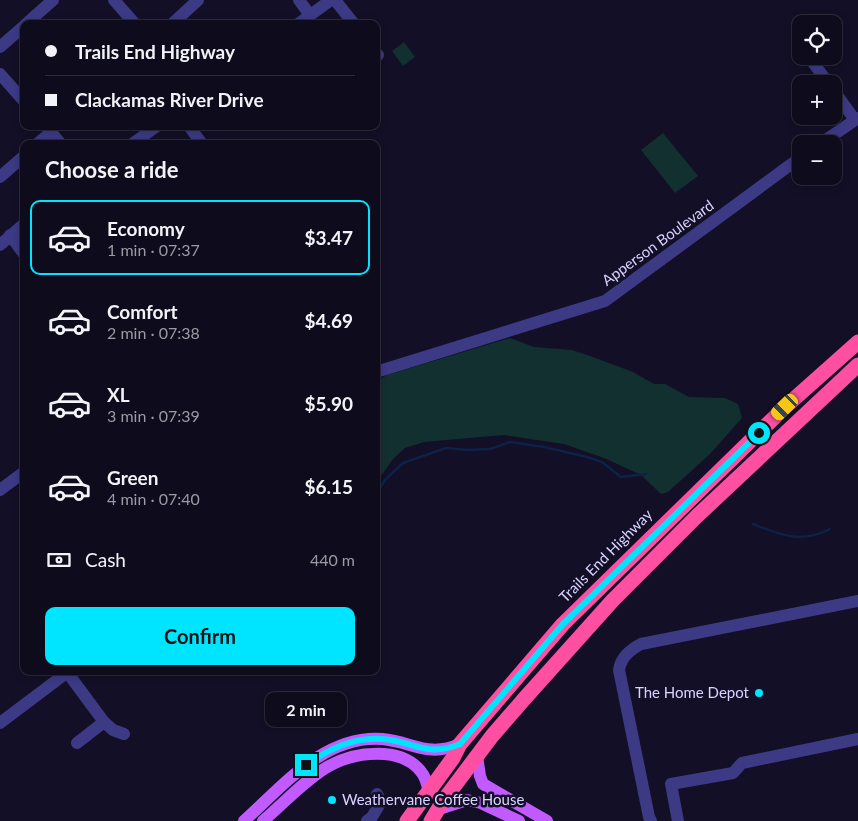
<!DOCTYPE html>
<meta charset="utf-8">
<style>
:root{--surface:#0e0b1c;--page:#1c1929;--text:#f1f3f6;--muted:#9b9ba3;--line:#2e2b3b;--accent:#00e5ff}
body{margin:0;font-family:Lato,sans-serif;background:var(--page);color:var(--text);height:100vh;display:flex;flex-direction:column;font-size:19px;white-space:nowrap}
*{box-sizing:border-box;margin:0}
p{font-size:16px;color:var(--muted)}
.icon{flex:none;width:28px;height:28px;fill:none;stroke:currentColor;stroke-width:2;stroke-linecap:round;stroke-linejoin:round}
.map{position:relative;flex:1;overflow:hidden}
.details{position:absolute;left:20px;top:140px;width:360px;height:535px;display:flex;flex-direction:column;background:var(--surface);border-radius:10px;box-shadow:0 2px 8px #0003,0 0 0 1px var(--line)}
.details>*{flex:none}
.hud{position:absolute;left:20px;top:20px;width:360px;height:110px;border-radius:10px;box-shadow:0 2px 8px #0003,0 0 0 1px var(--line);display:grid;align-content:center;height:110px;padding:0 25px;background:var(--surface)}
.buttons{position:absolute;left:792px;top:15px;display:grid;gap:10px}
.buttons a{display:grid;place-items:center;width:50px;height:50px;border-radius:10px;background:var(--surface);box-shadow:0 2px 8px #0003,0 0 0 1px var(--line);font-size:25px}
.end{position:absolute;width:22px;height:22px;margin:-11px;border:6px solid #00e5ff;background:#111;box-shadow:0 0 0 2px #111}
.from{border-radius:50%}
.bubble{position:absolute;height:35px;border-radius:10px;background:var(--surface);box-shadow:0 2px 8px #0003,0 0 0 1px var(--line);font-size:16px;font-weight:700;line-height:35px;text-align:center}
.car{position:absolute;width:15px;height:30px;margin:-15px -8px;border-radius:6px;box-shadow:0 0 4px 1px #0007;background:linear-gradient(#f5c518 24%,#345 0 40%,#f5c518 0 76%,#345 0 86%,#f5c518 0)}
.hud b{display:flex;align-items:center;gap:18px;height:48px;font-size:19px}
.hud b+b{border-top:1px solid var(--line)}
.hud i{width:12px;height:12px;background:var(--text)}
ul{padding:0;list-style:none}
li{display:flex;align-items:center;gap:15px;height:75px;margin:0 10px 8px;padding:0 15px;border:2px solid transparent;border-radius:10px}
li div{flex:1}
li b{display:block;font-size:19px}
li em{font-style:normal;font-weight:700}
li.active{border-color:var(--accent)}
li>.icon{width:45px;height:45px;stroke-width:1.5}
h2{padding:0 25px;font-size:22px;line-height:60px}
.pay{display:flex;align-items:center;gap:12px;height:55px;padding:0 25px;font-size:19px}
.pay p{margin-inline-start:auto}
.button{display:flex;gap:10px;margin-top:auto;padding:10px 25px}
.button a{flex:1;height:58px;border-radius:10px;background:var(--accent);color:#111;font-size:20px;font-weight:700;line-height:58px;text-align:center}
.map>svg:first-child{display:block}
.green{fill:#12302f}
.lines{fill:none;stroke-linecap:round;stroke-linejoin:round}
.stream{stroke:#0c2248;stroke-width:2.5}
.minor{stroke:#3d3a85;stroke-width:12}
.major{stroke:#c25bff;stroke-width:12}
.highway{stroke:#ff4fa3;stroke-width:15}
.route{stroke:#00e5ff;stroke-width:6}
.poi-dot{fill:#00e5ff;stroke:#130f26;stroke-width:2}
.labels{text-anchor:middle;stroke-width:5;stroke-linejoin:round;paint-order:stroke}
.street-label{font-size:15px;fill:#d9d4ff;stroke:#130f26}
.poi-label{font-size:15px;fill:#d9d4ff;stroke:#130f26;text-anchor:end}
</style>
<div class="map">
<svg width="858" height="821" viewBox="0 0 858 821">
<rect width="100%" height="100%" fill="#130f26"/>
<path class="green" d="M404 42 415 57 403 66 392 51Z
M663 133 698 176 675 193 641 150Z
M510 338 534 347 572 350 590 356 633 372 654 384H665L689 397 725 398 738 404 742 418 710 454 668 492 661 494 641 475 604 458 564 444 503 435 424 442 405 448 393 459 376 483V381L387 375Z"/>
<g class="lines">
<path class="stream" d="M376 494 385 480 403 463 446 448 467 450 490 449 510 442 544 447 587 457 602 462 621 477 646 474
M753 524C781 535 801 544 830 529"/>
<path class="minor" d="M114 0 135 24
M299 0 310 15
M335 0 354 24
M26 24 53 0
M172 24 198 0
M298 24 331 0
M0 47 24 26
M376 53 378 55
M814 64 829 84
M0 74 24 101
M834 91 855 120
M46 126 61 144
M189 126 202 144
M37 144 51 132
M132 144 157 126
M820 144 858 118
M0 177 24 156
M10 235 24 254
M0 245 24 224
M376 372 605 301 801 157
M0 490 24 472
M67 672 104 722 113 730 124 734
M0 723 69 671
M77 743 104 722
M367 821 372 817 381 802 377 794
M651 821 649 817 619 670C621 657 630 650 641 644L858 601
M678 821 671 784 733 773 742 763 858 739"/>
<path class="major" d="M477 756 480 776 483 784 547 821
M439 809 467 800 481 803 519 821
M244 821C283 786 324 735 382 739 414 742 427 758 460 744
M263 821C283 804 307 778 329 766 354 752 402 745 422 773 426 778 427 785 429 791"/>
<path class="highway" d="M407 821 453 758 460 744 563 624 785 407 858 342
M431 821 443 801 492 736 525 698 613 600 697 516 858 365"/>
</g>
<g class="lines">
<path class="route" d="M306 765C329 749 353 737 382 739 414 741 426 758 460 744L563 624 759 433"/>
</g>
<g class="poi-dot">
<circle cx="759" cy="693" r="5"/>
<circle cx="332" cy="800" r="5"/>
</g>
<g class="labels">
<g class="street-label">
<text transform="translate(658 243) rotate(-36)" y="5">Apperson Boulevard</text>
<text transform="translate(606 556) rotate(-45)" y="5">Trails End Highway</text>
</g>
<g class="poi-label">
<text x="749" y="698">The Home Depot</text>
<text x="342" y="805" text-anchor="start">Weathervane Coffee House</text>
</g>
</g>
</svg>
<div class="buttons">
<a><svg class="icon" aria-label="locate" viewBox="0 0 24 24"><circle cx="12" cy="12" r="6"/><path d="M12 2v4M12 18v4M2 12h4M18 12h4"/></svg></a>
<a>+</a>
<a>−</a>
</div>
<i class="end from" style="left:759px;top:433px"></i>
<i class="end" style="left:306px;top:765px"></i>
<div class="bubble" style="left:265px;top:692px;width:82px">2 min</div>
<i class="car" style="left:785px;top:407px;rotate:226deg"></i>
<div class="hud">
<b><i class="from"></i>Trails End Highway</b>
<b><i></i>Clackamas River Drive</b>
</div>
<section class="details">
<h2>Choose a ride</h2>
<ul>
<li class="active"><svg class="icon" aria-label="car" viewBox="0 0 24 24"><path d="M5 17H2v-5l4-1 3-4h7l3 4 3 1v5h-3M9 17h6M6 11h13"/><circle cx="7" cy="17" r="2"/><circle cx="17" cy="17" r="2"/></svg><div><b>Economy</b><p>1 min · 07:37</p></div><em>$3.47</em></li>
<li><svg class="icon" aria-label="car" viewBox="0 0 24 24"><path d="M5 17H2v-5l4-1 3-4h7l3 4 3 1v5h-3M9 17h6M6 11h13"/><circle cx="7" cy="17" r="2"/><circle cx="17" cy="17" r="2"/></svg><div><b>Comfort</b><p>2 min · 07:38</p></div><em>$4.69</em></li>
<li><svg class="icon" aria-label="car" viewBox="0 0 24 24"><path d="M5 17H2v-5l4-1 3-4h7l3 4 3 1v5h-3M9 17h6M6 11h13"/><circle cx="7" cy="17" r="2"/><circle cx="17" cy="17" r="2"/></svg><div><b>XL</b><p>3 min · 07:39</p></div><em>$5.90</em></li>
<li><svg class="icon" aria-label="car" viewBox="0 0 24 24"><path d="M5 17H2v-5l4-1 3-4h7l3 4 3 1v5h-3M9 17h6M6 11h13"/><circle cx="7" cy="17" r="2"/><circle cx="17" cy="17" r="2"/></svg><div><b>Green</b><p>4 min · 07:40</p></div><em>$6.15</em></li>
</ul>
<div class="pay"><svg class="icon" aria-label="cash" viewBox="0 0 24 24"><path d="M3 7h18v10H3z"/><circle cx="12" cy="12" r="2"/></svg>Cash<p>440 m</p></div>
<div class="button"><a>Confirm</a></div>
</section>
</div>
